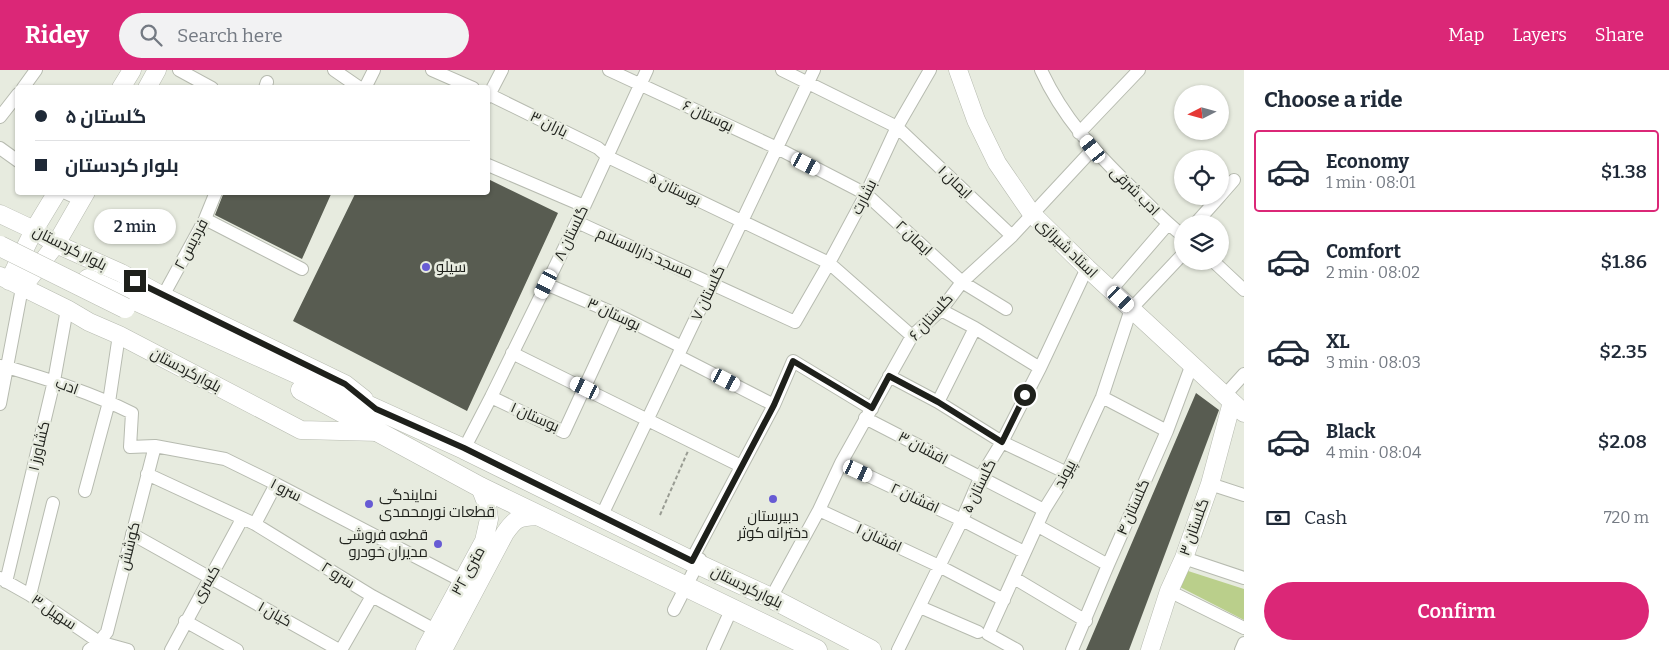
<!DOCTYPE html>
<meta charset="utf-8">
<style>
:root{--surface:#fff;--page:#f2f2f3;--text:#1f2937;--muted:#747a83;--line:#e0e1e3;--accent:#db2777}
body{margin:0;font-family:Bitter,Cairo,serif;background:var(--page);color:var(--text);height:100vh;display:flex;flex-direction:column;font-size:19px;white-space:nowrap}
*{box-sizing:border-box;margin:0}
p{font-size:16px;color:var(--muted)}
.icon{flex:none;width:28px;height:28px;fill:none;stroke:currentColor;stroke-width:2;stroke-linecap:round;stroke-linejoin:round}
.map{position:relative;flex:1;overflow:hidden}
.sheet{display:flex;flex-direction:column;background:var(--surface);width:425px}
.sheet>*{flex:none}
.hud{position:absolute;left:15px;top:15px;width:475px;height:110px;border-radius:5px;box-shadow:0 1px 4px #0004;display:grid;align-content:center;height:110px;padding:0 20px;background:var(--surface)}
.needle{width:32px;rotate:264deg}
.tools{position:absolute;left:1174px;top:15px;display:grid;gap:10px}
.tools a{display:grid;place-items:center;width:55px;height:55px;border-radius:50%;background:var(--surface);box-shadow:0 1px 4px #0004;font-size:25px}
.end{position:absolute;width:22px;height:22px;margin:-11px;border:6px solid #1e201b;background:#fff;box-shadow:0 0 0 2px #fff}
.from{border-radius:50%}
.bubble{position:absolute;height:35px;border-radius:18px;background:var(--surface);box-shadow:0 1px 4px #0004;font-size:16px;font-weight:600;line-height:35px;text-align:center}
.car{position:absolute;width:15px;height:30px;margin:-15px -8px;border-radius:6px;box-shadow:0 0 4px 1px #0007;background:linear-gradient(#fff 24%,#345 0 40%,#fff 0 76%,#345 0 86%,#fff 0)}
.hud b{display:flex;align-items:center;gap:18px;height:48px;font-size:19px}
.hud b+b{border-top:1px solid var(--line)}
.hud i{width:12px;height:12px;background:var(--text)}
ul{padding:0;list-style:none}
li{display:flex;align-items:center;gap:15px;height:82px;margin:0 10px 8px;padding:0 10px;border:2px solid transparent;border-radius:5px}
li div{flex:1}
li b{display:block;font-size:19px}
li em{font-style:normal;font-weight:600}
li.on{border-color:var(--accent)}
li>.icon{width:45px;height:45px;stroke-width:1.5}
h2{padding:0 20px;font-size:22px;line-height:60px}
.pay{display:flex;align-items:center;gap:12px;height:55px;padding:0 20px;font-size:19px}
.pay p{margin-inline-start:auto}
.primary-button{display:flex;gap:10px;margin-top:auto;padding:10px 20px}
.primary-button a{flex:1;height:58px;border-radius:30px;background:var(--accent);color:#fff;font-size:20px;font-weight:600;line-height:58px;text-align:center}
header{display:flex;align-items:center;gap:30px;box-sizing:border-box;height:70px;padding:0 25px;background:var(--accent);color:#fff}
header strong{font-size:24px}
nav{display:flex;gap:28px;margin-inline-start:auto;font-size:18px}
.search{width:350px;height:45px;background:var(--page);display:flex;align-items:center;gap:12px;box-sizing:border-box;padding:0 18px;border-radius:28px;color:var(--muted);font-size:19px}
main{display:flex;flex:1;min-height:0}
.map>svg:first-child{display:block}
.green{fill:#bacf8b}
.building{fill:#585c51}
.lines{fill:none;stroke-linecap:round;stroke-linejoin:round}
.street-casing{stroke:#b7bbb0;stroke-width:14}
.secondary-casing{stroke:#b7bbb0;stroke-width:19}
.primary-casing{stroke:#b7bbb0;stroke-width:21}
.path{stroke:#999c93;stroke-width:2;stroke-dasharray:4 2.5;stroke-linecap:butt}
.street{stroke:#fff;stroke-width:12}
.secondary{stroke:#fff;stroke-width:18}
.primary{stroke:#fff;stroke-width:20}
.primary-bridge-casing{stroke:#b7bbb0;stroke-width:21;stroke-linecap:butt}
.primary-bridge{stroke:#fff;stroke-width:20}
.route{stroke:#1e201b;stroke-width:6}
.poi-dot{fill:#675bd4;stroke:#e7ebdf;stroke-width:2}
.labels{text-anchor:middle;stroke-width:5;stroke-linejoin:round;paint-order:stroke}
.street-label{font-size:15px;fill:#1e201b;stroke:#e7ebdf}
.poi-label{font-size:15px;fill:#1e201b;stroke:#e7ebdf;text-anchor:start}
</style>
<header>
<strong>Ridey</strong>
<div class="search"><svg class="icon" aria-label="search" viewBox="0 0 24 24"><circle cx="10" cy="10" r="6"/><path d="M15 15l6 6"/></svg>Search here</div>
<nav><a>Map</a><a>Layers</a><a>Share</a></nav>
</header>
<main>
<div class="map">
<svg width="1244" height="580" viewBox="0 0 1244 580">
<rect width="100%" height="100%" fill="#e7ebdf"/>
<path class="green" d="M1185 500 1244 519V550L1180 517Z"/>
<path class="building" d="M488 109 558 143 467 341 293 251 356 122H488Z
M224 122H332L302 189 215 145Z
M1196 323 1219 340 1129 580H1086Z"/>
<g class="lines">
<defs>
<path id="street" d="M179 0 212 18
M334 0 360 18
M432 0 473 18
M609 0 777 78 866 124 962 212 1006 239
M782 0 897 57 1012 166
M1041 0C1063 48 1095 82 1132 118 1148 134 1164 151 1182 165
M23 18 36 0
M265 18 267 12
M365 18 374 0
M488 24 598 78 608 87 829 193 912 266
M488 27 502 0
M0 47 18 24
M1079 63 1139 0
M0 78 18 91
M488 95 584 136
M64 122 81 130
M1220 126 1234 110
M205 149 302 199
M577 152 795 252 829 193 866 124 897 57 930 0
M1195 154 1220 126
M1213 191 1244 220
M546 214 618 245 682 277
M1111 220 1168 154
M163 226 205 149 216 122
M941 240 975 258 1040 298
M512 283 741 396
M678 286 774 335
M0 296 7 297C50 310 92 323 132 343L130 377 155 376 225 389 276 414 462 511
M889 306 938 332 1002 372 1067 403
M1225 325 1244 304
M491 327 564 362 618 245
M1102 327 1167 361
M938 332 975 258
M0 334 22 218
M865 348 1044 440
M464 379 491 327 577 152 647 0
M841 393 962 450 1024 482
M147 404 255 454 372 526 435 560
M1210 414 1244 425
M85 421 109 332 119 265
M819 440 939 496 1004 530
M601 447 814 0
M255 454 276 414
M1038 456 1108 495
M132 464 339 580
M1184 488 1244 508
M691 491 774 335 793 291 872 339
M0 508 30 525 99 572 104 580
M1014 508 1086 551
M6 512 54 311 67 239
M1169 521 1244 558
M30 525 53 433
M771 528 819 440 841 393 912 266 941 240 962 212 1012 166 1093 79
M920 537 978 562
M674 540 700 489
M185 551 237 580
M99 572 128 580
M89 580 99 572 107 562 155 376
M171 580 242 449
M341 580 372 526
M713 580 732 538
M898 580 962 450 980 408 1002 372 1040 298 1087 198
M1017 580 988 564 1044 440 1067 403 1102 327 1131 239 1182 185
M1072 580 1108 495 1167 361 1192 294
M1241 580 1244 573"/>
<path id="secondary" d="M958 0 976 50 997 93 1032 144 1087 198 1244 343
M121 18 132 0
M147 18 157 0
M0 144 34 160 56 174 121 203 163 226 345 314 364 329
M0 206 67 239 89 252 119 265 301 360 379 362
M9 211 34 160 57 122
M22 218 56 174 86 122
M425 580 484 471 489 449 487 435 480 417
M443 580 505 463C517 446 520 447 539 446
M1150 580 1169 521 1184 488 1210 414 1232 332"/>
<path id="primary" d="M88 209 464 379 691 491 771 528 871 580
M301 320 480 417 817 580"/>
</defs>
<use href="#street" class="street-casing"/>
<use href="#secondary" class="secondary-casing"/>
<use href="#primary" class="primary-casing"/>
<path class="path" d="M660 445 688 381"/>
<use href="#street" class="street"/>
<use href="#secondary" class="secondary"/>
<use href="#primary" class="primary"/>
<defs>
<path id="primary-bridge" d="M0 176 125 238"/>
</defs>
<use href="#primary-bridge" class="primary-bridge-casing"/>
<use href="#primary-bridge" class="primary-bridge"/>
</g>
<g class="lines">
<path class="route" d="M135 211 345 314 376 339 464 378 692 491 774 335 793 291 872 338 889 306 938 332 1002 372 1025 325"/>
</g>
<g class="poi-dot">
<circle cx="426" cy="197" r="5"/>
<circle cx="773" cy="429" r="5"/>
<circle cx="369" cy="434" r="5"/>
<circle cx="438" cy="474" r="5"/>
</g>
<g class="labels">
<g class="street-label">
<text transform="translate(708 46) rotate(25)" y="5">بوستان ۶</text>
<text transform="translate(549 54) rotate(26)" y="5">باران ۳</text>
<text transform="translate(955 112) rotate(44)" y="5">ایمان ۱</text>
<text transform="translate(675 119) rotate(26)" y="5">بوستان ۵</text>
<text transform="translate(1135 121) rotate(45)" y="5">ادب شرقی</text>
<text transform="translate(864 127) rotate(-63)" y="5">بشارت</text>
<text transform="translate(571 163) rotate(-64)" y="5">گلستان ۸</text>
<text transform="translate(914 168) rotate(43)" y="5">ایمان ۲</text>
<text transform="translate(191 174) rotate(-62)" y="5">فردیس ۲</text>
<text transform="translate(70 178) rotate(27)" y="5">بلوار کردستان</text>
<text transform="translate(1067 178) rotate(44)" y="5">استاد شیرازی</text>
<text transform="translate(645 183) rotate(24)" y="5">مسجد دارالاسلام</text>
<text transform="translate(708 223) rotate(-65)" y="5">گلستان ۷</text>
<text transform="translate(614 244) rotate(25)" y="5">بوستان ۳</text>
<text transform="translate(931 247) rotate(-48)" y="5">گلستان ۶</text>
<text transform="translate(186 300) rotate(28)" y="5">بلوارکردستان</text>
<text transform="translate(67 316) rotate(20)" y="5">ادب</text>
<text transform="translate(535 347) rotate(24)" y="5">بوستان ۱</text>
<text transform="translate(39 376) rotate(-77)" y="5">کشاورز ۱</text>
<text transform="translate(923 378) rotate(28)" y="5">افشان ۳</text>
<text transform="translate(1065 404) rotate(-62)" y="5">پیوند</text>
<text transform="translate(979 416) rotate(-64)" y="5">گلستان ۵</text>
<text transform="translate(286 420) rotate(27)" y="5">سرو ۱</text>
<text transform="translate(915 428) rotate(25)" y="5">افشان ۲</text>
<text transform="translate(1133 437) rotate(-66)" y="5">گلستان ۴</text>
<text transform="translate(1194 457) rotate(-70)" y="5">گلستان ۳</text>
<text transform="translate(879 468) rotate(25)" y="5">افشان ۱</text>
<text transform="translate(129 476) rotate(-76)" y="5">کوشش</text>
<text transform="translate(468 501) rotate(-61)" y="5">۳۲ متری</text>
<text transform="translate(338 505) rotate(32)" y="5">سرو ۲</text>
<text transform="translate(206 514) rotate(-60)" y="5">کسری</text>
<text transform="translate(747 517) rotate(26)" y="5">بلوارکردستان</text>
<text transform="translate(54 542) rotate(34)" y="5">سهیل ۳</text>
<text transform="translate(275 544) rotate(29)" y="5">کیان ۱</text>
</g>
<g class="poi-label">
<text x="436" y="202">سیلو</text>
<text x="379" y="430">نمایندگی<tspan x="379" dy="17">قطعات نورمحمدی</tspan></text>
<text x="773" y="451" text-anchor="middle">دبیرستان<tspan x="773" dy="17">دخترانه کوثر</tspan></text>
<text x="428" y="470" text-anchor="end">قطعه فروشی<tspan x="428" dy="17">مدیران خودرو</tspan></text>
</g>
</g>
</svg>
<div class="tools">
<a><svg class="needle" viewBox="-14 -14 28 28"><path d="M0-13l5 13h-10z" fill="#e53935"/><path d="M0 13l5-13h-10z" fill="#747a83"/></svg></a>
<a><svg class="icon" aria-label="locate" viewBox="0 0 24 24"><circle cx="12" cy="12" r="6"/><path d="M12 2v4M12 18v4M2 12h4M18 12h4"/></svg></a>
<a><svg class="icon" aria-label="layers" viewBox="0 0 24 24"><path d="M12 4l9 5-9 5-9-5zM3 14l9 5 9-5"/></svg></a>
</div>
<i class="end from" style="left:1025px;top:325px"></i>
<i class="end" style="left:135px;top:211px"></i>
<div class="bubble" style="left:94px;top:139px;width:82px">2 min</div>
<i class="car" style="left:1093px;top:79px;rotate:321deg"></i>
<i class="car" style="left:806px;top:94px;rotate:117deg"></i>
<i class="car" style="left:546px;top:214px;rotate:206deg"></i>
<i class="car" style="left:1121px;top:229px;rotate:133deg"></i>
<i class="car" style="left:726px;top:310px;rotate:117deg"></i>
<i class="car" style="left:585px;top:318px;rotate:296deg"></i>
<i class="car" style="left:858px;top:401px;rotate:115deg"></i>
<div class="hud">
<b><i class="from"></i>گلستان ۵</b>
<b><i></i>بلوار کردستان</b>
</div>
</div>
<section class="sheet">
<h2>Choose a ride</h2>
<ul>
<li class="on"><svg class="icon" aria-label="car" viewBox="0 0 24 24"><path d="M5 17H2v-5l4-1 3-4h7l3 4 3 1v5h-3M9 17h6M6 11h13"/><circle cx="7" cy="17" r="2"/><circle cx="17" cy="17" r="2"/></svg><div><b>Economy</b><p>1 min · 08:01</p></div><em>$1.38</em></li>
<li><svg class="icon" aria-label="car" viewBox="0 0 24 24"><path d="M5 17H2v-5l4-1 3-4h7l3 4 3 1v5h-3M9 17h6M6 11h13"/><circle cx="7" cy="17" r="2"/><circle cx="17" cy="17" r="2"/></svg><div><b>Comfort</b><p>2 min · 08:02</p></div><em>$1.86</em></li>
<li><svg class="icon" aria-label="car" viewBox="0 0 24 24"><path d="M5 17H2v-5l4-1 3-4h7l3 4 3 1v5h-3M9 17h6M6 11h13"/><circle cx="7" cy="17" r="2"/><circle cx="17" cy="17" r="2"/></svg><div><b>XL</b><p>3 min · 08:03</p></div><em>$2.35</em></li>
<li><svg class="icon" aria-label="car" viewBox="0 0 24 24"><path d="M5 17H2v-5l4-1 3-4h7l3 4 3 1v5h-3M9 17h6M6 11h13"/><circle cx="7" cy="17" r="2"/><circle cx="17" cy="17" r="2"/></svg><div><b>Black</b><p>4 min · 08:04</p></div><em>$2.08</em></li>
</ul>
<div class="pay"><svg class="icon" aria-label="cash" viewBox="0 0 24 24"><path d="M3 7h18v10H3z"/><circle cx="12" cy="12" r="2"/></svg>Cash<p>720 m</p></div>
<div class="primary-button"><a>Confirm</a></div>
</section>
</main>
